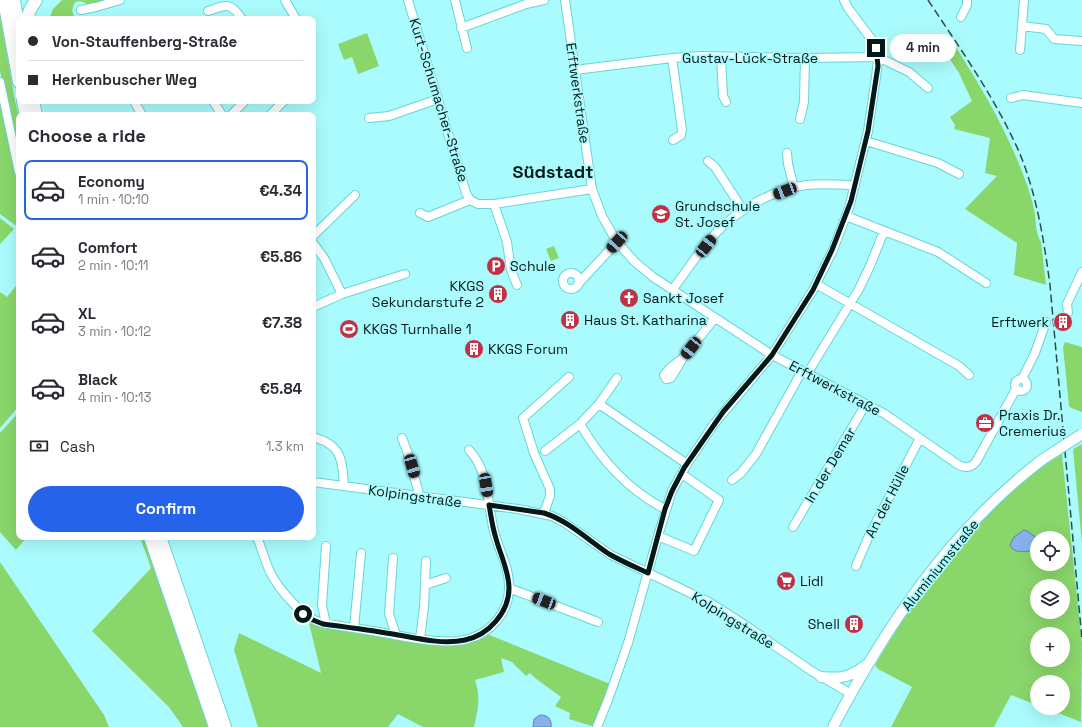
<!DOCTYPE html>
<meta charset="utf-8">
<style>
:root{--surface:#fff;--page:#f7f7f7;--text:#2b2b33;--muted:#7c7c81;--line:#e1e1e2;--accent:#2563eb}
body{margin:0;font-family:"Space Grotesk",sans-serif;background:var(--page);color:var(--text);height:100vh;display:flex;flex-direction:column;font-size:15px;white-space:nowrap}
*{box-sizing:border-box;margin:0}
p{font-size:13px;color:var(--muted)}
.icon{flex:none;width:22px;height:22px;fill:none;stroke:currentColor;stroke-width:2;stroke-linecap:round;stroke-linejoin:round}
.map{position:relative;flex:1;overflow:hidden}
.details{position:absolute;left:16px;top:112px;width:300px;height:428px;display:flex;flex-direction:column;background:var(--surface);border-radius:8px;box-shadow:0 4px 16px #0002}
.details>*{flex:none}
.guide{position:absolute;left:16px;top:16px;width:300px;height:88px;border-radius:8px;box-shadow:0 4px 16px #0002;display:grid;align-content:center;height:88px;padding:0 12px;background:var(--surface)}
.buttons{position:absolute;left:1030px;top:531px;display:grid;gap:8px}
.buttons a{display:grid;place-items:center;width:40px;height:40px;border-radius:50%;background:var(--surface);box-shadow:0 4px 16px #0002;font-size:20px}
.end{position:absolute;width:18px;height:18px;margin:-9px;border:5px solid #03191a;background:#fff;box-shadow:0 0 0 2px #fff}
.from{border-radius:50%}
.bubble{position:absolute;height:28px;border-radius:14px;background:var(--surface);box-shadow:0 4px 16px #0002;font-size:13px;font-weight:600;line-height:28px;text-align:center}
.car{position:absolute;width:12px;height:24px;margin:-12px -6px;border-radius:5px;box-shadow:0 0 3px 1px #0007;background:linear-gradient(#222 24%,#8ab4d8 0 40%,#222 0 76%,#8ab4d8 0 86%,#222 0)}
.guide b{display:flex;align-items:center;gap:14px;height:38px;font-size:15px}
.guide b+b{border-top:1px solid var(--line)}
.guide i{width:10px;height:10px;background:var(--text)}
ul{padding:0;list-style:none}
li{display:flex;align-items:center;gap:12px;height:60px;margin:0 8px 6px;padding:0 4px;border:2px solid transparent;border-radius:8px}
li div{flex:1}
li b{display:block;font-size:15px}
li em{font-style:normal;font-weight:600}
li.selected{border-color:var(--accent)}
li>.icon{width:36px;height:36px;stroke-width:1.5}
h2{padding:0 12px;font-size:18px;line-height:48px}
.pay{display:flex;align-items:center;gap:10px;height:44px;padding:0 12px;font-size:15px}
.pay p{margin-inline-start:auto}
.cta{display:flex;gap:8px;margin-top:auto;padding:8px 12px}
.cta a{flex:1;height:46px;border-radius:24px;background:var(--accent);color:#fff;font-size:16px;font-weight:600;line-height:46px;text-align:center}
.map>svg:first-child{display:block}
.green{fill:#89d66b;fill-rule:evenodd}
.water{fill:#88b1ed;stroke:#6083ae}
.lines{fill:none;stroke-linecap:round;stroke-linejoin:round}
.minor-casing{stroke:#69d4d7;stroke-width:10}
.major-casing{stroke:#69d4d7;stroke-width:12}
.highway-casing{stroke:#69d4d7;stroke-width:14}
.minor{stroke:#fff;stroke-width:8}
.major{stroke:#fff;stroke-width:10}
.highway{stroke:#fff;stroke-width:12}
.rail{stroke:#2a4e4f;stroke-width:1.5;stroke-dasharray:8 4;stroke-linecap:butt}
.major-bridge-casing{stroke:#69d4d7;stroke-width:12;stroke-linecap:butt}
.major-bridge{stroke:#fff;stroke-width:10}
.route{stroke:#03191a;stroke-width:5}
.labels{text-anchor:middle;stroke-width:3.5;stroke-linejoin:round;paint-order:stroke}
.street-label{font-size:14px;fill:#03191a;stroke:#aafbfd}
.poi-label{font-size:14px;fill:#03191a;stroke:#aafbfd;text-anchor:start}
.district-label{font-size:18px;font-weight:bold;fill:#03191a;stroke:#aafbfd}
</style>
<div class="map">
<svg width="1082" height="727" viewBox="0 0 1082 727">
<rect width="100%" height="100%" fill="#aafbfd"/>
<path class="green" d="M62 0H109L89 5C83 2 81 0 75 2L72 10 75 19H49L53 9Z
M0 13 14 96 19 118V167L0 71Z
M367 33 379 66 358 74 352 57 344 60 338 44Z
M952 41C980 85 1006 128 1024 177 1029 189 1033 202 1035 215 1036 224 1036 234 1041 242L1046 285 1014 275 1017 243 965 209 997 176 985 173 990 138 954 129 955 125 950 117 972 101 959 73 942 47Z
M2 105 19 179V228L0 214V107Z
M0 218 14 229 0 244Z
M554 246 559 258 551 261 546 249Z
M19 282V406L0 428V292L7 297Z
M1065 342 1082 347V412L1071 408 1069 406 1063 347Z
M19 412V537H27L16 550 0 532V433Z
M1082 444V544L1073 449Z
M1062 454 1082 644 1081 722 1045 708H1063V682H1037V705L1011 695 994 727H891L912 687 878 669 875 665 900 624 921 593 938 570 959 551 963 541 989 513 1014 490 1042 467ZM1031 534 1037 538H1063V564H1037V550L1019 552ZM1037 586H1063V612H1037ZM1037 634H1063V660H1037Z
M140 537H145L209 727H183L169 707 92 631 151 568Z
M0 562 104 715 109 727H0Z
M309 623 322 628 451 646C465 644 475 642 487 634L610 684 595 726H592L569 719 570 713 555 706 561 697 535 678 530 673 526 676 512 662 501 658 504 672 475 680C481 699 478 708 474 727H423L398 714 388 727H258L234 650 239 633 321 673Z"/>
<path class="water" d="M1024 530 1027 531 1037 538V550C1028 551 1014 555 1010 545L1014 537Z
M540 715C548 715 552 719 551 727H533L534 719Z"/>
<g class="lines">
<defs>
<path id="minor" d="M285 0 296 19
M408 0 466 193 470 200
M455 0 467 48
M565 0 592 189 602 216 617 242 635 262 653 277 772 355 885 414 957 464C964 468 970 469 976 462L1016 389
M81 10 96 7 120 0
M208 11C226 5 230 1 242 19
M961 17 967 5V0
M1022 26 1046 29 1054 39 1082 41
M461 28 526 4 544 0
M1020 50 1024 0
M721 57 723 96 726 102
M672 58 682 130 681 135 673 140
M575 70 672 58 702 56 805 58 878 57 909 72 928 88
M0 82 19 172
M1011 98 1023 95 1082 103
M134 101 142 115
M213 101 222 115
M231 115 245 101
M270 115 284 101
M369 118 389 116 438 99
M800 119 804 102 805 58
M866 141 938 163 959 174
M787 153 788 164 794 188
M708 161 715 167 743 210
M494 204 507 242 511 270 517 285
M420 213 428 217 470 200 478 204H494L592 189
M846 216 938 252 986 283
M313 236 355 195
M313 243 324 258 342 294
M563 281a8 8 0 1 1 16 0a8 8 0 1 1-16 0Z
M578 284 617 242
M816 284 959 366 969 375
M672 290C687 271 700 249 717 232 740 208 773 190 806 185 822 183 839 185 855 185
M313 307 342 294 405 274
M1068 313 1067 304 1082 272
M683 358 671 378 666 379 664 375 670 368 683 358 715 318
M807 374 859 289 870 266 884 231
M1015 385a6 6 0 1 1 12 0a6 6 0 1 1-12 0Z
M1022 379 1035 353 1046 322
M599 404 687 464
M580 424C601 460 628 490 665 509
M313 437C320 439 328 442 333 447 343 455 343 474 344 486
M402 438 407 451 420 497
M545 451 580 424 599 404 617 378
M732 480 741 473 756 454 802 371
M313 482 518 509 552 516 565 523 611 555 709 602 745 625 810 670 851 694
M544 513 550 496V489L534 453 523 418 569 377
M793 527 866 404
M658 536 694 551 719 500 682 474
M257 537C262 549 265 561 270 572 279 590 304 619 323 623 343 627 364 629 384 633 407 637 445 646 468 639 491 633 509 612 509 588 510 570 500 552 495 535 487 508 490 471 469 450
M326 546 322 605 326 624
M393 558 389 614 396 635
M856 566 868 538 920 438
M425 585 446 578
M509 588 598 622
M354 628 361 553
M420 639 424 607 426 561
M597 727 608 700 628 643 658 536 672 491 687 464 714 424 772 355 813 290 833 250 849 208 868 131 876 77 878 60 876 48 872 40 848 8 844 0"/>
<path id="major" d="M821 677C841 679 851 677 866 665
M833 727C886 626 951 529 1043 459"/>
<path id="highway" d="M4 0 19 82
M14 0 19 30
M27 19 30 10 36 0
M23 101 26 115
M33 101 36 115
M150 537 215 727
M160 537 225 727"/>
</defs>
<use href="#minor" class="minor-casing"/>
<use href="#major" class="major-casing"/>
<use href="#highway" class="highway-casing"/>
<use href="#minor" class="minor"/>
<use href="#major" class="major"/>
<use href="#highway" class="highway"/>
<path class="rail" d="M928 0C961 50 996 99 1020 154 1037 196 1044 241 1050 285L1082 640"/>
<defs>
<path id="major-bridge" d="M1043 459 1082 434"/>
</defs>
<use href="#major-bridge" class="major-bridge-casing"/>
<use href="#major-bridge" class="major-bridge"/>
</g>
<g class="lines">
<path class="route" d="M303 614 313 620 323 624C346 627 370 630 393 634 416 638 442 645 465 640 489 635 509 612 509 588 509 570 499 552 495 535 492 525 491 515 489 505L544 513C569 521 588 540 609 554 621 561 635 567 648 573L665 509 672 491 684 468 723 412 772 355 813 290 832 250 851 201 868 131 878 66 876 48"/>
</g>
<defs>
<symbol id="school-disc" viewBox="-11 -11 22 22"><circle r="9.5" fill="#c13146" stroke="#aafbfd"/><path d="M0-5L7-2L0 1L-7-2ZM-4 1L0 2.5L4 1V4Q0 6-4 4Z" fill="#fff"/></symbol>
<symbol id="parking-disc" viewBox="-11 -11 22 22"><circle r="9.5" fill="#c13146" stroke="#aafbfd"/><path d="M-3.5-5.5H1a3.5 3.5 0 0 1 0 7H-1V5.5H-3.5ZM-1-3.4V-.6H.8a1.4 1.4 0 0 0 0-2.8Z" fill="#fff"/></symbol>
<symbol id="building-disc" viewBox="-11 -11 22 22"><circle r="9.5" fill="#c13146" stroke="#aafbfd"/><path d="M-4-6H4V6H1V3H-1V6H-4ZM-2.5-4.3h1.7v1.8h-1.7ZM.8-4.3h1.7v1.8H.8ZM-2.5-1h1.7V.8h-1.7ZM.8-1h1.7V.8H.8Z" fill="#fff"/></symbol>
<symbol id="church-disc" viewBox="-11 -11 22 22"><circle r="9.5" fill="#c13146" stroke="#aafbfd"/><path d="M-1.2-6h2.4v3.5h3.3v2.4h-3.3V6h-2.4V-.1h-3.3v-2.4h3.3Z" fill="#fff"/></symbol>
<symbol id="stadium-disc" viewBox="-11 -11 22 22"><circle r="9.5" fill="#c13146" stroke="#aafbfd"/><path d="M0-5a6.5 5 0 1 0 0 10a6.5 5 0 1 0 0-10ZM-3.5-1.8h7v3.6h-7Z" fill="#fff"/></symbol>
<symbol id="office-disc" viewBox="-11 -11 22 22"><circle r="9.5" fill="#c13146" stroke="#aafbfd"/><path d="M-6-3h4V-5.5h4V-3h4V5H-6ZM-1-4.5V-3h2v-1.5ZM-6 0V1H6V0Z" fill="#fff"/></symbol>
<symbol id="supermarket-disc" viewBox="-11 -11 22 22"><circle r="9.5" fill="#c13146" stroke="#aafbfd"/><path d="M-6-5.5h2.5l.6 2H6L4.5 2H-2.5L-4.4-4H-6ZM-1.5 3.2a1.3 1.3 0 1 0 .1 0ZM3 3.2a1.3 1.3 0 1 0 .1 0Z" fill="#fff"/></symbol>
</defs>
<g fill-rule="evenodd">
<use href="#school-disc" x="650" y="203" width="22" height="22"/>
<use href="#parking-disc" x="485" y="255" width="22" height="22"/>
<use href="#building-disc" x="487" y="283" width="22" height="22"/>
<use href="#church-disc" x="618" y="287" width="22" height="22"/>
<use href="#building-disc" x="559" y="309" width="22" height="22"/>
<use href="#building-disc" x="1052" y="311" width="22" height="22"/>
<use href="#stadium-disc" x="338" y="318" width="22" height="22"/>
<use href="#building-disc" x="463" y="338" width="22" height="22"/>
<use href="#office-disc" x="974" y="412" width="22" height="22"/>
<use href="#supermarket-disc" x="775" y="570" width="22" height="22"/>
<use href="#building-disc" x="843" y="613" width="22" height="22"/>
</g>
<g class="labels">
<g class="street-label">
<text x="750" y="63">Gustav-Lück-Straße</text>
<text transform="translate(578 93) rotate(82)" y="5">Erftwerkstraße</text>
<text transform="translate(439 100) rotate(73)" y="5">Kurt-Schumacher-Straße</text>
<text transform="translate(835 388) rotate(28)" y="5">Erftwerkstraße</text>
<text transform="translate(830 465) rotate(-59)" y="5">In der Demar</text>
<text transform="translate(415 496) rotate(8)" y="5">Kolpingstraße</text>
<text transform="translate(887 501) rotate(-63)" y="5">An der Hülle</text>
<text transform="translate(940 565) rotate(-51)" y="5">Aluminiumstraße</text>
<text transform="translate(733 620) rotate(32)" y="5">Kolpingstraße</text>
</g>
<g class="poi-label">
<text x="675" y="211">Grundschule<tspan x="675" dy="16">St. Josef</tspan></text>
<text x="510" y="271">Schule</text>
<text x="484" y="291" text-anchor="end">KKGS<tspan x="484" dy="16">Sekundarstufe 2</tspan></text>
<text x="643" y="303">Sankt Josef</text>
<text x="584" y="325">Haus St. Katharina</text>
<text x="1049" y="327" text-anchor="end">Erftwerk</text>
<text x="363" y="334">KKGS Turnhalle 1</text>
<text x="488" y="354">KKGS Forum</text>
<text x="999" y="420">Praxis Dr.<tspan x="999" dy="16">Cremerius</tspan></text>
<text x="800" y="586">Lidl</text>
<text x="840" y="629" text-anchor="end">Shell</text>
</g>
<g class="district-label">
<text x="553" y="178">Südstadt</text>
</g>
</g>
</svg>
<div class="buttons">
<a><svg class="icon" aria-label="locate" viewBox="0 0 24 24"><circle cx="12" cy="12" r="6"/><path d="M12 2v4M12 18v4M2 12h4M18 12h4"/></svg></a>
<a><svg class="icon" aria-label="layers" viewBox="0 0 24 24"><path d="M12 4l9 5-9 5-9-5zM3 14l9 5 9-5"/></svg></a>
<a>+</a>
<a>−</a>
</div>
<i class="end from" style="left:303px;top:614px"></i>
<i class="end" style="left:876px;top:48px"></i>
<div class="bubble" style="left:890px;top:34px;width:66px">4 min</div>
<i class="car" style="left:785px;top:191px;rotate:249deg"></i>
<i class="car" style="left:617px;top:242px;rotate:222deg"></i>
<i class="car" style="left:706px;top:246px;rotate:38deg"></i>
<i class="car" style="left:691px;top:348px;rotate:218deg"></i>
<i class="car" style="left:412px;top:466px;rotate:164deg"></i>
<i class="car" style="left:486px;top:485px;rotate:171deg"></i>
<i class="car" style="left:544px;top:601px;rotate:291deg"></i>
<div class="guide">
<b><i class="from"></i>Von-Stauffenberg-Straße</b>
<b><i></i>Herkenbuscher Weg</b>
</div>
<section class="details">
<h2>Choose a ride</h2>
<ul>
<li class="selected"><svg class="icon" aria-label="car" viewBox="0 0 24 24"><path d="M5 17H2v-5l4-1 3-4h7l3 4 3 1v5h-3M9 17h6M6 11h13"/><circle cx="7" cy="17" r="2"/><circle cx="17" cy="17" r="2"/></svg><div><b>Economy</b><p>1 min · 10:10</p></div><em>€4.34</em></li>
<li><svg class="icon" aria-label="car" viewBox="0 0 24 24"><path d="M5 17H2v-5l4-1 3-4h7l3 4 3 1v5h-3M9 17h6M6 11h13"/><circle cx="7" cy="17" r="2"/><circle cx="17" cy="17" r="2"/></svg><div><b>Comfort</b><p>2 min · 10:11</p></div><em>€5.86</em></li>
<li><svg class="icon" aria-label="car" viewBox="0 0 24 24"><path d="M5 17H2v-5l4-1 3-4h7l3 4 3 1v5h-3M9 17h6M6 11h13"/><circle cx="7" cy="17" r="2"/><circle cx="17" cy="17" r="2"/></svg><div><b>XL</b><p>3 min · 10:12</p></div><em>€7.38</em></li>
<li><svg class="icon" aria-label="car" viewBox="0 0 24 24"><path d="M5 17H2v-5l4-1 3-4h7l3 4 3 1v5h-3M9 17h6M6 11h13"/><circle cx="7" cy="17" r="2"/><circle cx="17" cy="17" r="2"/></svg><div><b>Black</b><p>4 min · 10:13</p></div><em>€5.84</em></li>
</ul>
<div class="pay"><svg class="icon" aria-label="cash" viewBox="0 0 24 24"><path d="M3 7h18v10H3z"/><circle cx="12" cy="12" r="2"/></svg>Cash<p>1.3 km</p></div>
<div class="cta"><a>Confirm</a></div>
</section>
</div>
